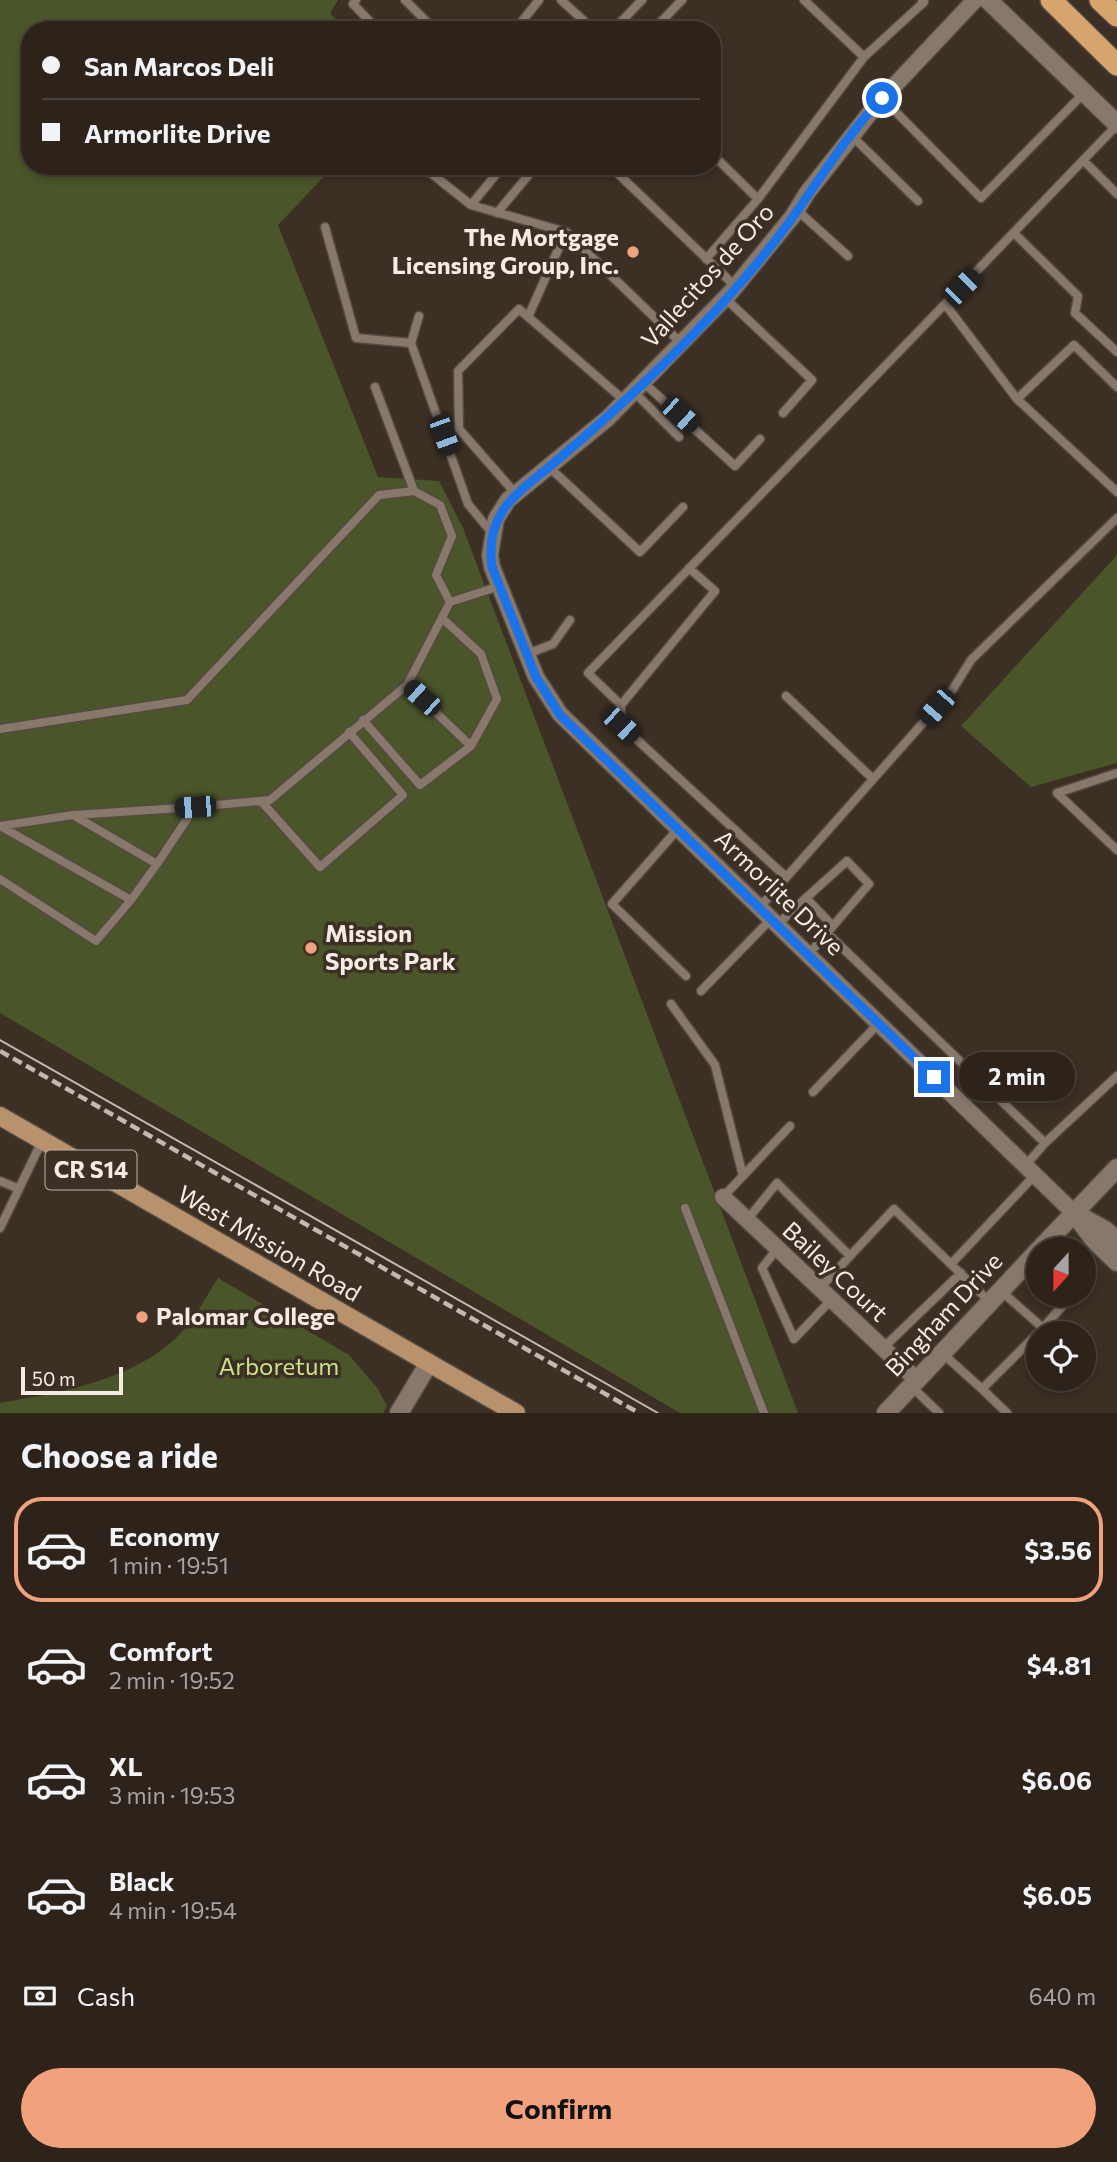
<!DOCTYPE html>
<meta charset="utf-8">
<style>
:root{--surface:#2d231b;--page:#392f28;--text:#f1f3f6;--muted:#a7a4a3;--line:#48403a;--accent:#f1a17c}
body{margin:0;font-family:Commissioner,sans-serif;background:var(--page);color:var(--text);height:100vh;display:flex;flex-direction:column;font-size:26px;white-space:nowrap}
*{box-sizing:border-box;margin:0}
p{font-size:23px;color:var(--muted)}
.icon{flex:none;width:38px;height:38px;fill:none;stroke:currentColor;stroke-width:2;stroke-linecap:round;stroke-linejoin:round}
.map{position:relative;height:1413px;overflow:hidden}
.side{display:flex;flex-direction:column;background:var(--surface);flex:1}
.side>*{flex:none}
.top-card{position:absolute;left:21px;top:21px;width:700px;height:154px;border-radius:28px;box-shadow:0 4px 10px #0003,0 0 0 2px var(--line);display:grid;align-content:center;height:154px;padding:0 21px;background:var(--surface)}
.needle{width:46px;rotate:201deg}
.buttons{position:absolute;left:1026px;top:1237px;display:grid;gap:14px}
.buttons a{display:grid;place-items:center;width:70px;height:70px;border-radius:50%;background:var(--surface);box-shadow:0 4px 10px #0003,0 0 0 2px var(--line);font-size:35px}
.scale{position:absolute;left:21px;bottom:18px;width:102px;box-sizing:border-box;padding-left:7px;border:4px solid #f5ece5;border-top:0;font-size:19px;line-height:24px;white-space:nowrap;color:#f5ece5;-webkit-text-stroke:5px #3c2f24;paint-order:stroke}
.end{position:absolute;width:32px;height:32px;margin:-16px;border:9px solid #1a73e8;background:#fff;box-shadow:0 0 0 4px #fff}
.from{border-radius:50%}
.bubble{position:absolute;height:49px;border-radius:24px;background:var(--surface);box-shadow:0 4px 10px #0003,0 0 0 2px var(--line);font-size:23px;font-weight:700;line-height:49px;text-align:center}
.car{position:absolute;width:21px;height:42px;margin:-21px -10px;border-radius:9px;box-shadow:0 0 5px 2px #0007;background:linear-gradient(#222 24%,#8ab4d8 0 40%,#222 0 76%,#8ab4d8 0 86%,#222 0)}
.top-card b{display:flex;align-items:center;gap:24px;height:66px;font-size:26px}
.top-card b+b{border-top:2px solid var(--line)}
.top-card i{width:18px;height:18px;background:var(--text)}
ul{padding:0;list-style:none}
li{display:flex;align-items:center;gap:21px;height:105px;margin:0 14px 10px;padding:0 7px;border:4px solid transparent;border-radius:28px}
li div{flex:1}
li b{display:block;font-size:26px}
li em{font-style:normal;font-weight:700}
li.current{border-color:var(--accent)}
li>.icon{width:63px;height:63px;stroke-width:1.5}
h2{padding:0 21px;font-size:32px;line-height:84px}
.pay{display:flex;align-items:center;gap:18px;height:77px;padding:0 21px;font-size:26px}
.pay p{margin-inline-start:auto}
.cta{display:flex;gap:14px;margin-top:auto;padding:14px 21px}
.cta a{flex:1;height:80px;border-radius:42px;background:var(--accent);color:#111;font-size:28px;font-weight:700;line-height:80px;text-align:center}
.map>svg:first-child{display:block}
.green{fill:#4a5629}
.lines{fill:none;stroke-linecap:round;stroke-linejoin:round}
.service-casing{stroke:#554a41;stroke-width:11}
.minor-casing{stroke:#554a41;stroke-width:19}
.tertiary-casing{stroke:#554a41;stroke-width:21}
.primary-casing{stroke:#554a41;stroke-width:21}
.motorway-casing{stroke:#554a41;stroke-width:24}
.service{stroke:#88786c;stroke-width:8}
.minor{stroke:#88786c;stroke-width:16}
.tertiary{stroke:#88786c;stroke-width:18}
.primary{stroke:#b8926d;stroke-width:18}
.motorway{stroke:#d8a46e;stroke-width:21}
.tram{stroke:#c3b9b1;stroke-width:2}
.rail{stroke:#c3b9b1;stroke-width:4.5;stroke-dasharray:10 5;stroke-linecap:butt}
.route{stroke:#1a73e8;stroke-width:9}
.poi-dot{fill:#f1a17c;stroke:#3c2f24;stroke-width:2.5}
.labels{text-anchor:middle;stroke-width:7;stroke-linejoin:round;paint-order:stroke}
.shield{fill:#3c2f24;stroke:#beb3ab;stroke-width:2}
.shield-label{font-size:23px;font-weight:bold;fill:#f5ece5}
.poi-label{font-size:24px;font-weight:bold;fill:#f5ece5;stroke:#3c2f24;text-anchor:start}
.street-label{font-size:24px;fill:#f5ece5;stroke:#3c2f24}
.park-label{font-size:24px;fill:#cae389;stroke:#3c2f24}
</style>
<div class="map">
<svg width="1117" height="1413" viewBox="0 0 1117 1413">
<rect width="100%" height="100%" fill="#3c2f24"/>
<path class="green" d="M0 0H338L330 13 346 30H30V166H334L278 225 378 477 439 481 463 528 798 1413H680L0 1013Z
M1117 555V763L1031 787 961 726Z
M218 1278 349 1355 378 1389 387 1406 383 1413H0V1403C61 1392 127 1382 175 1339 193 1323 205 1298 218 1278Z"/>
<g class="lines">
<defs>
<path id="service" d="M356 0 353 4 378 30
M405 0 427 22
M561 0 594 30
M804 0 864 57
M515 30 539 0
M613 30 642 0
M653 30 682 0
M882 98 981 198 1084 93
M852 136 918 201
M1084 161 1117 194
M422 166 471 205 566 232 681 343
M610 166 736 287
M758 199 864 57 924 2 922 0
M471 205 503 166
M797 210 848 256
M497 213 536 166
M325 227 356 338 411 343 468 504 492 533
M1015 234 1078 296 1075 313 1117 352
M706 259 758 199 712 154
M725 298 812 380 783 413
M528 317 566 232
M411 343 419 316
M643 382 735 466 760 439
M375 387 414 491
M1117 387 1074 345 1017 399 1117 492
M634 392 679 437
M1017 399 945 304 1117 125
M549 467 640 552 683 507
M516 494 459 429 458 371 519 309 625 401
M689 568 715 591 621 705 588 673 945 304
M527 654 553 644 570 620
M407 685 471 746
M786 696 873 779
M621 705V725L786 877
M363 720 420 785 471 746 497 699 481 654 442 618
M0 729 187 700 379 495 414 491 440 505 452 536 436 575 450 602
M1117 773 1057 793 1117 850
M261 801 320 867 403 795 349 732
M195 807 270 800 407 685 450 602 500 586
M74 815 195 807 157 864
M0 826 131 900 96 941 0 879
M0 826 73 815 157 864 131 900
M678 829 612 904 686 976
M759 908 953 689 971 660 1117 518
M777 925 806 898
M827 933 1045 1143
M808 955 869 884 847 861 806 898 833 926
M701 991 771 919
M671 1004 715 1065 743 1176
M813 1092 879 1023
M1025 1166 1045 1143 1117 1076
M0 1181 17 1188
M723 1197 790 1126
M685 1208 764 1413
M747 1220 777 1183 850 1256
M0 1228 42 1141
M777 1249 762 1268 794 1339 831 1300
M951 1264 1035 1175
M820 1288 894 1209 990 1302
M1001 1291 1043 1328 1072 1295
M883 1348 961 1273
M942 1353 982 1389 1043 1328
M911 1386 939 1413
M982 1389 1007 1413"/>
<path id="minor" d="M975 0 877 104 807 193 793 216 731 292 608 418 508 500 496 519 490 555 492 567 536 677 560 714 1074 1213
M723 1197 917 1380"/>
<path id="tertiary" d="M988 0 1117 124
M1074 1213 1095 1241 1117 1262
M1080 1216 1105 1230 1117 1241
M1039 1250 1117 1168
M399 1413 429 1363
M886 1413 1038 1251"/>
<path id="primary" d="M0 1116 516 1413"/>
<path id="motorway" d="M1051 0 1117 65
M1100 0 1117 16"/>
</defs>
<use href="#service" class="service-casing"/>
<use href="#minor" class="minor-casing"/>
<use href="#tertiary" class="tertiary-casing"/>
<use href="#primary" class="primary-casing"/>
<use href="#motorway" class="motorway-casing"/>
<use href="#service" class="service"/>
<use href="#minor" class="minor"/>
<use href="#tertiary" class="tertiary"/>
<use href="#primary" class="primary"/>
<use href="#motorway" class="motorway"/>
<path class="tram" d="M0 1040 658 1413"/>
<path class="rail" d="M0 1051 639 1413"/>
</g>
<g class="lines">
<path class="route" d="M882 98C848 134 821 177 793 217 727 309 635 395 548 468 512 497 485 516 492 567L536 677 560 715 934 1077"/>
</g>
<g class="poi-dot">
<circle cx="633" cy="252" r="7"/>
<circle cx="311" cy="948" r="7"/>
<circle cx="142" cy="1317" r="7"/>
</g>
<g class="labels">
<rect class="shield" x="45.5" y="1150.5" width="91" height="39" rx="5"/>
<g class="shield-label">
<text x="91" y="1178">CR S14</text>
</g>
<g class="poi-label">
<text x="619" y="246" text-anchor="end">The Mortgage<tspan x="619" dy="28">Licensing Group, Inc.</tspan></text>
<text x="325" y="942">Mission<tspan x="325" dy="28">Sports Park</tspan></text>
<text x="156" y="1325">Palomar College</text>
</g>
<g class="street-label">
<text transform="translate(708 276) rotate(-48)" y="8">Vallecitos de Oro</text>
<text transform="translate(779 893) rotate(44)" y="8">Armorlite Drive</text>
<text transform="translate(269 1244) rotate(30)" y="8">West Mission Road</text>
<text transform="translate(835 1272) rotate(43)" y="8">Bailey Court</text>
<text transform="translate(944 1315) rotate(-47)" y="8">Bingham Drive</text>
</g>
<g class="park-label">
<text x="279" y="1375">Arboretum</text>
</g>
</g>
</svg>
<div class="buttons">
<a><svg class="needle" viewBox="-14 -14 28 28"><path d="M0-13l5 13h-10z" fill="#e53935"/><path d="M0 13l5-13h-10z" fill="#a7a4a3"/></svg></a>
<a><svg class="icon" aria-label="locate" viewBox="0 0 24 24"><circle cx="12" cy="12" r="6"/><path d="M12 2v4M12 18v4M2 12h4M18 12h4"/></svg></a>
</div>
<div class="scale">50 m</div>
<i class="end from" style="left:882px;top:98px"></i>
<i class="end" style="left:934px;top:1077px"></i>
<div class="bubble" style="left:959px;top:1052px;width:116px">2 min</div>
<i class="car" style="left:962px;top:287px;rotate:45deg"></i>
<i class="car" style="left:680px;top:415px;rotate:132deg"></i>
<i class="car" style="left:444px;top:435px;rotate:160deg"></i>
<i class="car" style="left:422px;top:698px;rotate:312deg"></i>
<i class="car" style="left:937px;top:707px;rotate:221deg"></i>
<i class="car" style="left:621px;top:725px;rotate:133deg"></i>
<i class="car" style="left:195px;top:807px;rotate:266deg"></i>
<div class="top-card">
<b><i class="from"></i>San Marcos Deli</b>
<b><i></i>Armorlite Drive</b>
</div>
</div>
<section class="side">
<h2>Choose a ride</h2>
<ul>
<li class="current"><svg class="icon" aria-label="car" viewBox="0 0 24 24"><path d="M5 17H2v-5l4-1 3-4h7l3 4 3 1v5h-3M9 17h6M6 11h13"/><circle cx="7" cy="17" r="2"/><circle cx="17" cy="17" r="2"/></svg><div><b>Economy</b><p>1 min · 19:51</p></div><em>$3.56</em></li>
<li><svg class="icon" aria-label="car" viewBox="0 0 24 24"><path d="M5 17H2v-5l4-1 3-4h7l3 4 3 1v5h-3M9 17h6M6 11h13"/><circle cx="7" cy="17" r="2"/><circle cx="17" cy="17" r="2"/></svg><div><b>Comfort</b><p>2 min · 19:52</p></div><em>$4.81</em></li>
<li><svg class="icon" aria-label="car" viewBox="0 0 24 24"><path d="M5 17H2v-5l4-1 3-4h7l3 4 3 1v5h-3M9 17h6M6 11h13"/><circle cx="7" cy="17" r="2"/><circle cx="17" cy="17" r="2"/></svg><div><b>XL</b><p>3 min · 19:53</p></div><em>$6.06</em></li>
<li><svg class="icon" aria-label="car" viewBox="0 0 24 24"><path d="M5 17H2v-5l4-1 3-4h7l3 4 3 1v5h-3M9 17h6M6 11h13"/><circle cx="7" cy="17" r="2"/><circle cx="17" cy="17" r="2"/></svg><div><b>Black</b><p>4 min · 19:54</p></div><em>$6.05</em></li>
</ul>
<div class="pay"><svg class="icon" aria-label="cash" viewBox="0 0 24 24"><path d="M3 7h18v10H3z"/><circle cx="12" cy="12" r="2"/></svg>Cash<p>640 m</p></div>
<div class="cta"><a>Confirm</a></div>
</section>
